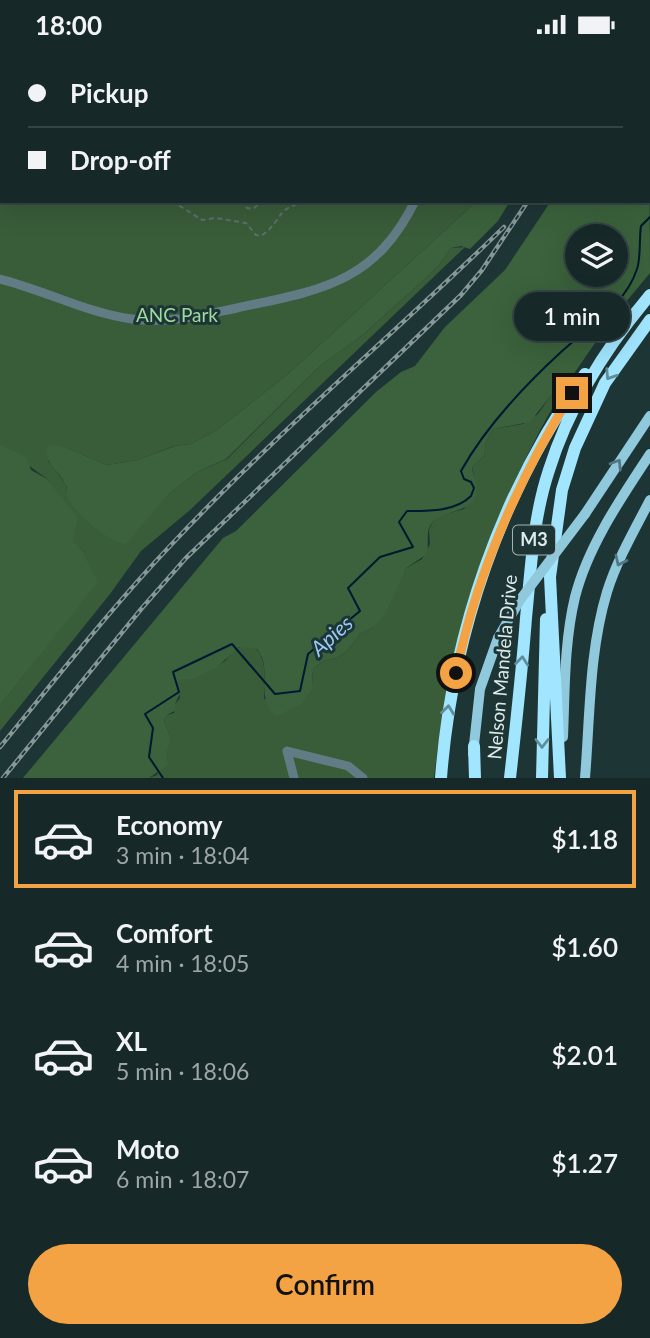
<!DOCTYPE html>
<meta charset="utf-8">
<style>
:root{--surface:#162828;--page:#233434;--text:#f1f3f6;--muted:#9ea6a8;--line:#354445;--accent:#f4a344}
body{margin:0;font-family:Lato,sans-serif;background:var(--page);color:var(--text);height:100vh;display:flex;flex-direction:column;font-size:26px;white-space:nowrap}
*{box-sizing:border-box;margin:0}
p{font-size:23px;color:var(--muted)}
.icon{flex:none;width:38px;height:38px;fill:none;stroke:currentColor;stroke-width:2;stroke-linecap:round;stroke-linejoin:round}
.map{position:relative;height:729px;overflow:hidden}
.sheet{display:flex;flex-direction:column;background:var(--surface);flex:1}
.sheet>*{flex:none}
.banner{position:absolute;left:0px;top:0px;width:651px;height:154px;box-shadow:0 7px 28px #0002,0 0 0 2px var(--line);display:grid;align-content:center;height:154px;padding:0 28px;background:var(--surface)}
.tools{position:absolute;left:565px;top:175px;display:grid;gap:14px}
.tools a{display:grid;place-items:center;width:63px;height:63px;border-radius:50%;background:var(--surface);box-shadow:0 7px 28px #0002,0 0 0 2px var(--line);font-size:35px}
.end{position:absolute;width:32px;height:32px;margin:-16px;border:9px solid #f4a344;background:#111;box-shadow:0 0 0 4px #111}
.from{border-radius:50%}
.bubble{position:absolute;height:49px;border-radius:24px;background:var(--surface);box-shadow:0 7px 28px #0002,0 0 0 2px var(--line);font-size:23px;font-weight:600;line-height:49px;text-align:center}
.banner b{display:flex;align-items:center;gap:24px;height:66px;font-size:26px}
.banner b+b{border-top:2px solid var(--line)}
.banner i{width:18px;height:18px;background:var(--text)}
ul{padding:12px 0 0;list-style:none}
li{display:flex;align-items:center;gap:21px;height:98px;margin:0 14px 10px;padding:0 14px;border:4px solid transparent;border-radius:0px}
li div{flex:1}
li b{display:block;font-size:26px}
li em{font-style:normal;font-weight:600}
li.active{border-color:var(--accent)}
li>.icon{width:63px;height:63px;stroke-width:1.5}
.action{display:flex;gap:14px;margin-top:auto;padding:14px 28px}
.action a{flex:1;height:80px;border-radius:42px;background:var(--accent);color:#111;font-size:28px;font-weight:600;line-height:80px;text-align:center}
.status{display:flex;justify-content:space-between;align-items:center;height:49px;padding:0 35px;background:var(--surface);direction:ltr}
.status svg{height:19px;fill:currentColor}
.map>svg:first-child{display:block}
.green{fill:#395c39}
.forest{fill:#3b623c;fill-rule:evenodd}
.lines{fill:none;stroke-linecap:round;stroke-linejoin:round}
.stream{stroke:#001831;stroke-width:2}
.path{stroke:#5b6f6f;stroke-width:2;stroke-dasharray:5 3.5;stroke-linecap:butt}
.minor{stroke:#627c86;stroke-width:9}
.major{stroke:#90c8dc;stroke-width:10}
.highway{stroke:#a1e5fe;stroke-width:12}
.rail-casing{stroke:#869898;stroke-width:4.5}
.rail{stroke:#1e3536;stroke-width:2;stroke-dasharray:5;stroke-linecap:butt}
.major-bridge{stroke:#90c8dc;stroke-width:10}
.oneway{stroke:#608d9a}
.oneway2{stroke:#517781}
.route{stroke:#f4a344;stroke-width:9}
.labels{text-anchor:middle;stroke-width:6;stroke-linejoin:round;paint-order:stroke}
.shield{fill:#1e3536;stroke:#a4b4b4;stroke-width:2}
.shield-label{font-size:18px;font-weight:bold;fill:#ddebea}
.park-label{font-size:19px;fill:#9dda9d;stroke:#1e3536}
.street-label{font-size:19px;fill:#ddebea;stroke:#1e3536}
.water-label{font-size:21px;font-style:italic;fill:#98c9f8;stroke:#1e3536}
</style>
<div class="status"><b>18:00</b><svg viewBox="0 0 49 12"><path d="M0 12V9h3v3zM5 12V6h3v6zM10 12V3h3v9zM15 12V0h3v12zM26 1h20v11H26zM47 4h2v5h-2z"/></svg></div>
<div class="map">
<svg width="650" height="729" viewBox="0 0 650 729">
<rect width="100%" height="100%" fill="#1e3536"/>
<path class="green" d="M0 0 497 2H2V152H477L288 325 217 381 191 395 174 397 137 411 107 416 67 399 48 412 66 435 68 449 99 482 142 474 169 445 197 423 227 410 321 316 359 289 425 230 438 217 451 199 465 198 190 461 141 502 110 545 0 682V656L97 532 83 502 73 493 60 448 47 430 0 395Z
M556 339H564C491 461 450 589 434 729H149L157 726 171 689 164 672 167 666 174 664 175 655 180 649 177 631C191 626 213 621 225 612 229 608 230 603 236 600 268 583 266 633 264 650L313 639 312 626 314 619 323 612 337 609 348 601 360 585 374 578 406 519 422 510 430 495 429 481 432 474 439 467 464 460 477 441 472 418 484 407 486 393 493 380 523 375 538 365Z"/>
<path class="forest" d="M649 40 650 224 611 271 564 339 556 340 530 373 493 380 486 393 484 407 472 418C472 425 478 433 477 440 477 466 440 459 430 477 426 484 429 496 427 505L406 519 386 564 374 578 360 585 348 601 337 609 323 612 314 619 312 626 313 639 302 655 277 667C254 654 274 621 257 600L239 598 216 619 192 630 178 631 181 642 175 655 176 661 167 666 164 672 171 689 166 706 168 716 149 729H23L223 489 236 482 376 343 401 323 415 317 445 278 505 221 551 152H649ZM578 187H616V226H578Z
M477 152H510L498 172 470 200 461 197 451 199 438 217 425 230 359 289 321 316 226 410 197 423 169 445 126 495C109 494 72 463 67 447 66 443 68 439 66 436 60 422 43 415 47 398L51 395 67 399 107 416 137 411 175 397 191 395 217 381 288 325Z
M0 395 27 409 31 421 47 430 78 469 73 492 83 502 98 533 0 656Z"/>
<g class="lines">
<path class="stream" d="M163 729 149 708 153 679 145 665 179 643 173 623 232 595 275 645 300 642 308 605 360 562 348 539 380 508 413 498 399 473 407 462C427 462 455 463 471 447L474 439 471 433 464 430 461 422C486 377 523 338 561 303 588 278 625 257 637 220 641 208 639 190 641 177L650 168"/>
<path class="path" d="M28 0 29 2
M81 0 83 2
M91 0 93 2
M148 0V2
M195 0 197 2
M320 0V2
M200 2 201 0
M172 152 202 171 216 169 246 174 256 186 261 187C286 169 273 158 312 152
M240 152 247 159 253 160 262 152
M282 152 287 155 291 152"/>
<path class="minor" d="M414 0 415 2
M0 230C44 241 87 264 132 270 168 275 203 266 237 259 320 241 374 235 415 152
M294 729 287 702 348 717 363 729"/>
<path class="major" d="M585 465 650 367
M563 688C565 641 564 594 575 548 588 497 621 449 650 405
M473 705 480 640 498 589
M585 729C590 668 589 602 607 543 617 511 635 480 650 451"/>
<path class="highway" d="M474 697 475 729
M441 729C452 584 501 443 585 325
M510 729C516 676 522 622 526 569 531 519 533 469 549 421 569 357 607 297 650 246
M542 729 546 570
M560 729 550 528 562 441 575 399 605 334 650 271"/>
<defs>
<path id="rail" d="M593 2 594 0
M649 10 650 15
M0 698C56 630 110 560 171 496 276 384 394 285 504 178
M3 729 142 559 186 509 461 246 482 221 528 152"/>
</defs>
<use href="#rail" class="rail-casing"/>
<use href="#rail" class="rail"/>
<path class="major-bridge" d="M498 589 520 551 585 465"/>
</g>
<defs><path id="oneway-chevron" d="M-2-3.5L2.5 0L-2 3.5" fill="none" stroke-width="1.6" stroke-linecap="round" stroke-linejoin="round" transform="scale(1.75)"/></defs>
<g class="oneway">
<use href="#oneway-chevron" transform="translate(610 326) rotate(123)"/>
<use href="#oneway-chevron" transform="translate(522 612) rotate(-84)"/>
<use href="#oneway-chevron" transform="translate(448 661) rotate(-83)"/>
<use href="#oneway-chevron" transform="translate(542 694) rotate(90)"/>
</g>
<g class="oneway2">
<use href="#oneway-chevron" transform="translate(617 415) rotate(-58)"/>
<use href="#oneway-chevron" transform="translate(620 512) rotate(115)"/>
</g>
<g class="lines">
<path class="route" d="M456 624C477 523 518 431 572 344"/>
</g>
<g class="labels">
<rect class="shield" x="513" y="476.5" width="42" height="29" rx="5"/>
<g class="shield-label">
<text x="534" y="497">M3</text>
</g>
<g class="park-label">
<text x="177" y="273">ANC Park</text>
</g>
<g class="street-label">
<text transform="translate(502 618) rotate(-85)" y="7">Nelson Mandela Drive</text>
</g>
<g class="water-label">
<text transform="translate(332 587) rotate(-42)" y="7">Apies</text>
</g>
</g>
</svg>
<div class="tools">
<a><svg class="icon" aria-label="layers" viewBox="0 0 24 24"><path d="M12 4l9 5-9 5-9-5zM3 14l9 5 9-5"/></svg></a>
</div>
<i class="end from" style="left:456px;top:624px"></i>
<i class="end" style="left:572px;top:344px"></i>
<div class="bubble" style="left:514px;top:243px;width:116px">1 min</div>
<div class="banner">
<b><i class="from"></i>Pickup</b>
<b><i></i>Drop-off</b>
</div>
</div>
<section class="sheet">
<ul>
<li class="active"><svg class="icon" aria-label="car" viewBox="0 0 24 24"><path d="M5 17H2v-5l4-1 3-4h7l3 4 3 1v5h-3M9 17h6M6 11h13"/><circle cx="7" cy="17" r="2"/><circle cx="17" cy="17" r="2"/></svg><div><b>Economy</b><p>3 min · 18:04</p></div><em>$1.18</em></li>
<li><svg class="icon" aria-label="car" viewBox="0 0 24 24"><path d="M5 17H2v-5l4-1 3-4h7l3 4 3 1v5h-3M9 17h6M6 11h13"/><circle cx="7" cy="17" r="2"/><circle cx="17" cy="17" r="2"/></svg><div><b>Comfort</b><p>4 min · 18:05</p></div><em>$1.60</em></li>
<li><svg class="icon" aria-label="car" viewBox="0 0 24 24"><path d="M5 17H2v-5l4-1 3-4h7l3 4 3 1v5h-3M9 17h6M6 11h13"/><circle cx="7" cy="17" r="2"/><circle cx="17" cy="17" r="2"/></svg><div><b>XL</b><p>5 min · 18:06</p></div><em>$2.01</em></li>
<li><svg class="icon" aria-label="car" viewBox="0 0 24 24"><path d="M5 17H2v-5l4-1 3-4h7l3 4 3 1v5h-3M9 17h6M6 11h13"/><circle cx="7" cy="17" r="2"/><circle cx="17" cy="17" r="2"/></svg><div><b>Moto</b><p>6 min · 18:07</p></div><em>$1.27</em></li>
</ul>
<div class="action"><a>Confirm</a></div>
</section>
